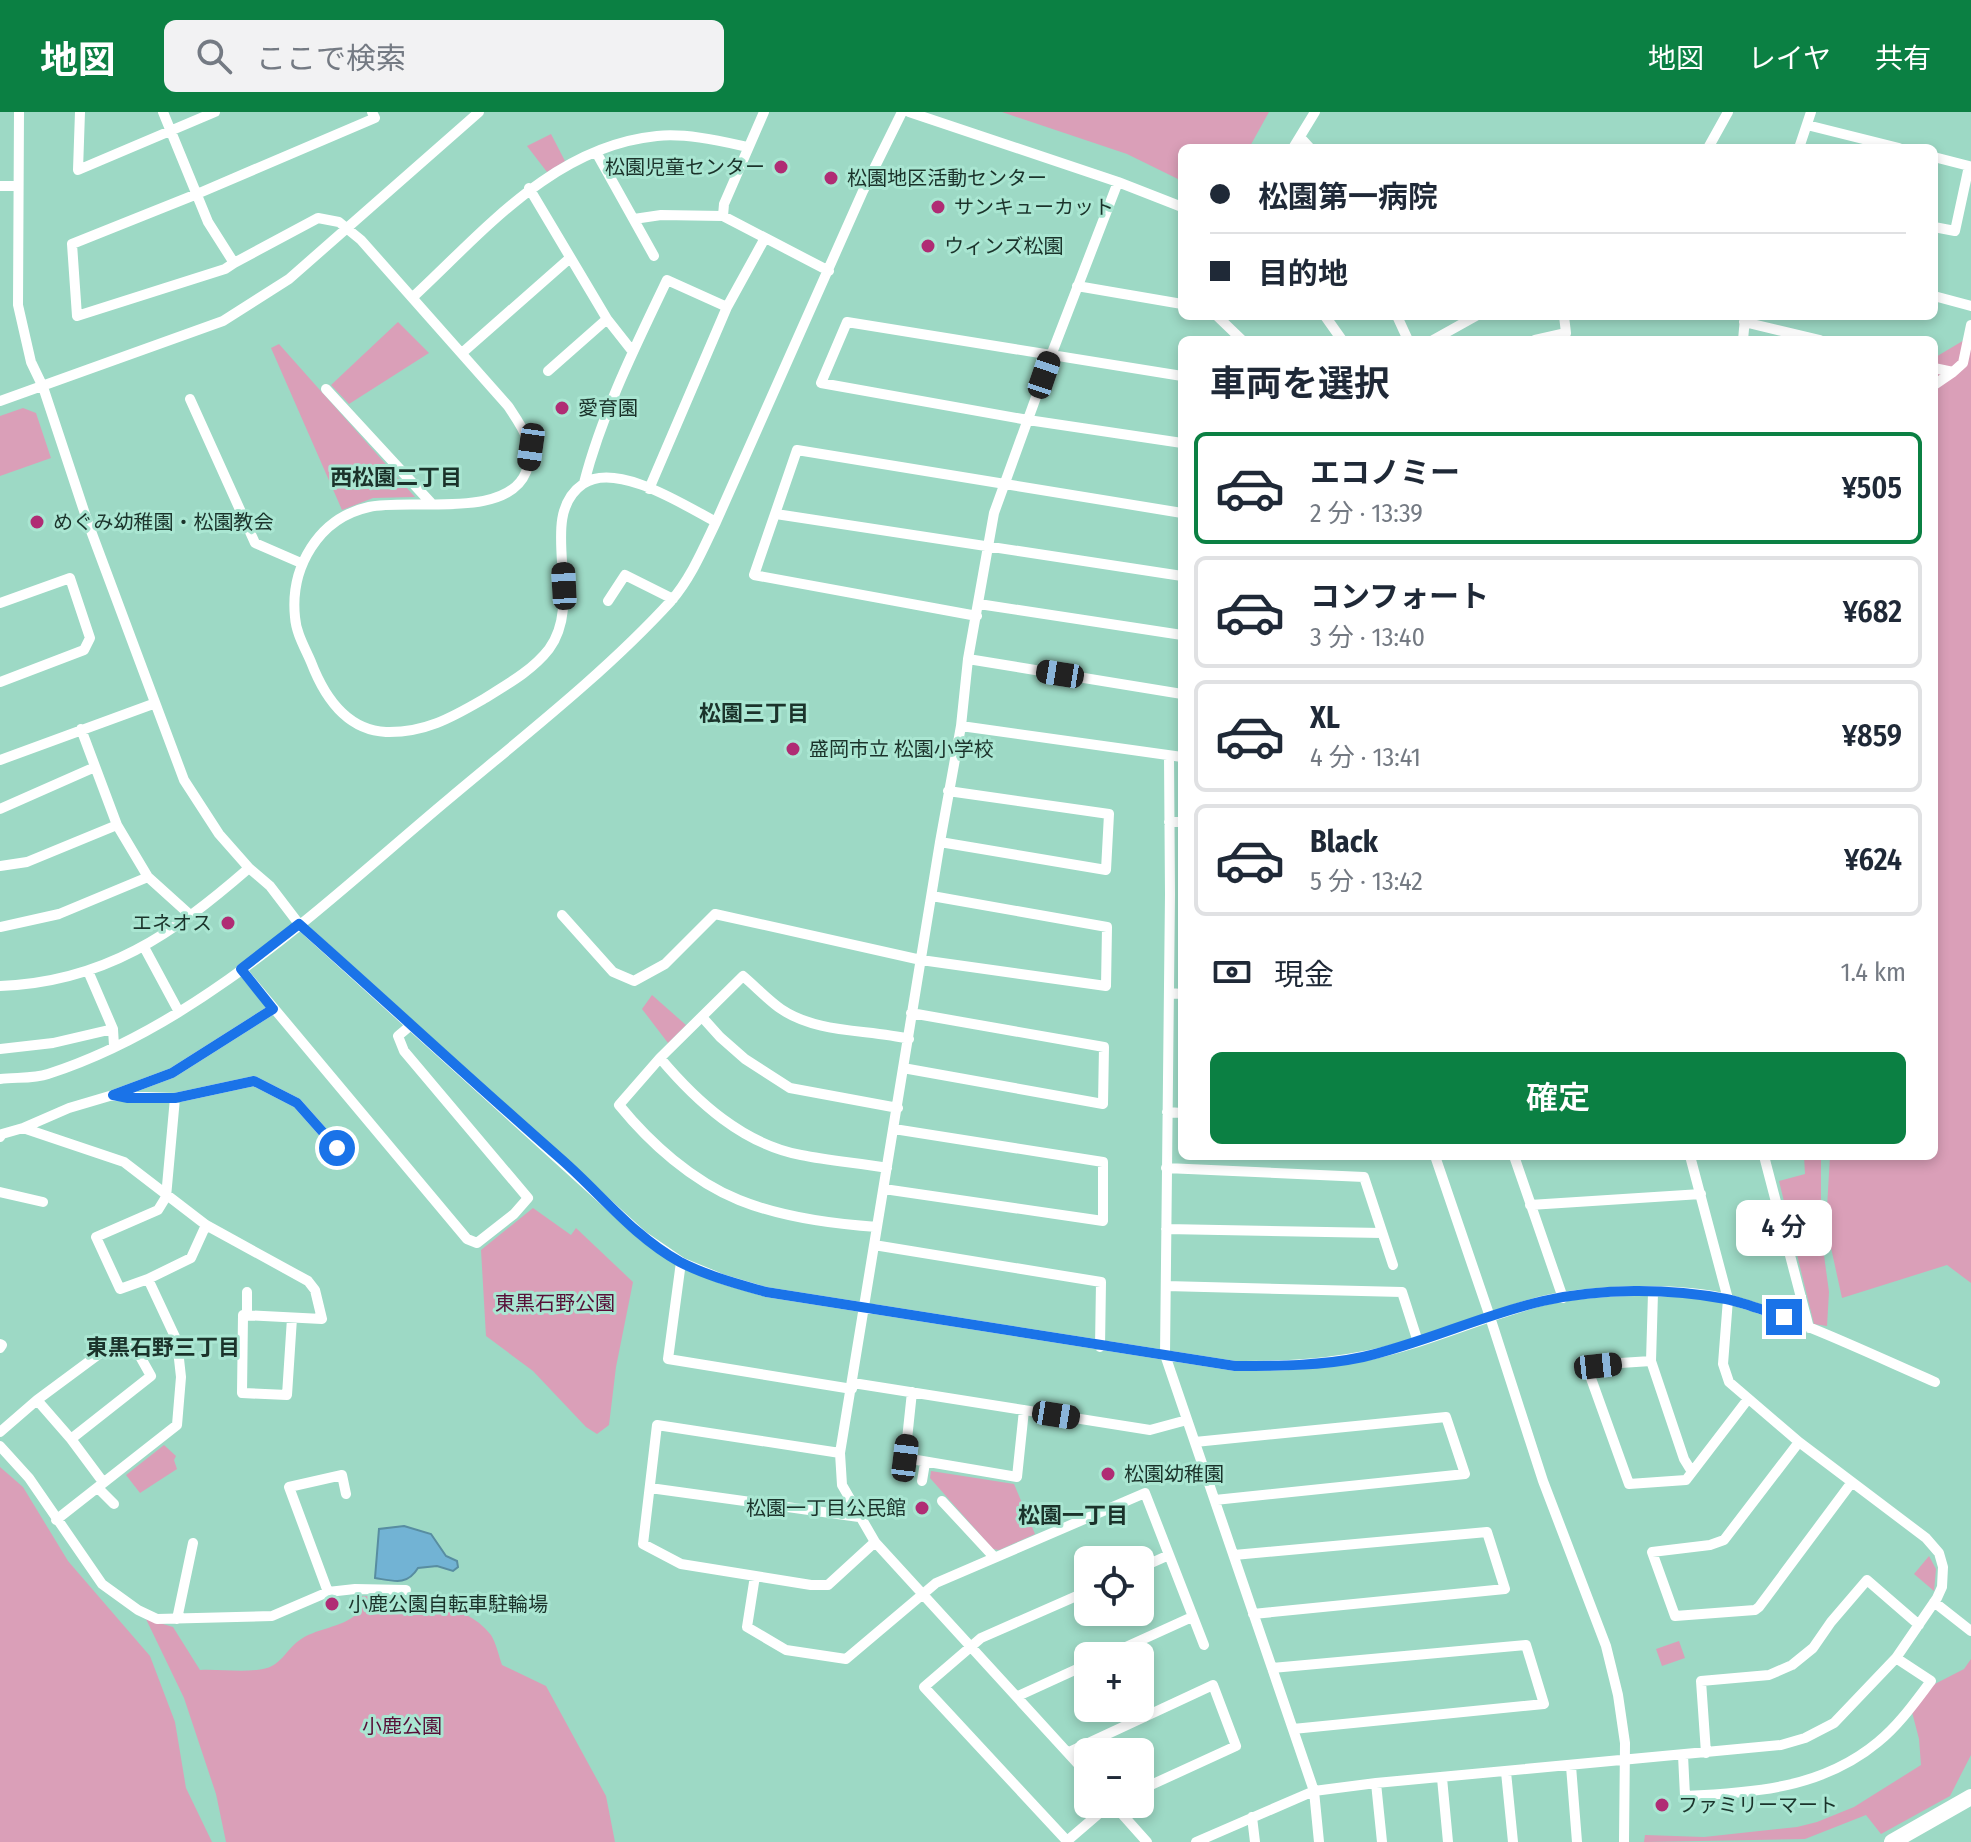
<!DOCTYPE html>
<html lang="ja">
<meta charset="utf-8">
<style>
:root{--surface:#fff;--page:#f2f2f3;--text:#1f2937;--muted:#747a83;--line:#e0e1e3;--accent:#0b8043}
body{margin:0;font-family:"Fira Sans Condensed","Noto Sans JP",sans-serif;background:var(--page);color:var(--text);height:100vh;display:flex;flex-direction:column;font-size:30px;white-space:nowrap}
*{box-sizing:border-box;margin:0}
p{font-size:26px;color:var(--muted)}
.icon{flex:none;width:44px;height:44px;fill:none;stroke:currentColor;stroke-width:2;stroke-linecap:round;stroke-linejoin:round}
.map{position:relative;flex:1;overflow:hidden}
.side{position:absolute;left:1178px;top:224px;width:760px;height:824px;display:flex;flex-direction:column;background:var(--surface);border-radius:12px;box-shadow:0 4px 12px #0003}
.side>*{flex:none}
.banner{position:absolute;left:1178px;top:32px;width:760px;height:176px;border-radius:12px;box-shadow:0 4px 12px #0003;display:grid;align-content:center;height:176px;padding:0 32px;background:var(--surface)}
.buttons{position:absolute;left:1074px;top:1434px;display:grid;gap:16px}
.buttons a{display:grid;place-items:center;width:80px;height:80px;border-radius:12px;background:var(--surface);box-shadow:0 4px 12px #0003;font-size:40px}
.end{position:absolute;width:36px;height:36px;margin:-18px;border:10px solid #1a73e8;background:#fff;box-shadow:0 0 0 4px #fff}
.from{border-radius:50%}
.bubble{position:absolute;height:56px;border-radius:12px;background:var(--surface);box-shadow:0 4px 12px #0003;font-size:26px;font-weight:600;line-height:56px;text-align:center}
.car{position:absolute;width:24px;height:48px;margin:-24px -12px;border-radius:10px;box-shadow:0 0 6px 2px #0007;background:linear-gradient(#222 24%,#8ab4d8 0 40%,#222 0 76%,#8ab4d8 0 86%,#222 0)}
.banner b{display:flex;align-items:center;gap:28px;height:76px;font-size:30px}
.banner b+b{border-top:2px solid var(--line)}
.banner i{width:20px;height:20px;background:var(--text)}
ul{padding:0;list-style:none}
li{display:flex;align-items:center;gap:24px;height:112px;margin:0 16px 12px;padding:0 16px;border:4px solid var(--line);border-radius:12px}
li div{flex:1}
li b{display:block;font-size:30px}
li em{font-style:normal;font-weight:600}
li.active{border-color:var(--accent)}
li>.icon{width:72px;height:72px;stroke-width:1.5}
h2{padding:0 32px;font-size:36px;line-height:96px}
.pay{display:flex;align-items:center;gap:20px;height:88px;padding:0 32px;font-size:30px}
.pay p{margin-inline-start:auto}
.button{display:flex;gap:16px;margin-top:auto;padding:16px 32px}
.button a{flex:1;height:92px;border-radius:12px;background:var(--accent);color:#fff;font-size:32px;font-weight:600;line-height:92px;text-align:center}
header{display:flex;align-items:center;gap:48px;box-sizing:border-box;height:112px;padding:0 40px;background:var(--accent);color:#fff}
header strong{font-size:38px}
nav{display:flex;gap:44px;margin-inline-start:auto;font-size:28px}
.search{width:560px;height:72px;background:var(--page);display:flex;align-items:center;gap:20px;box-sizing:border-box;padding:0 28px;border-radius:12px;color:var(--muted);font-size:30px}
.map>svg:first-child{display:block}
.green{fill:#da9fb8}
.water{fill:#72b3d4;stroke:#588da1;stroke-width:2}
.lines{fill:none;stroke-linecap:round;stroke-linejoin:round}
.minor{stroke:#fff;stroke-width:10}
.highway{stroke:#fff;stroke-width:16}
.route{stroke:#1a73e8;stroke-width:10}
.poi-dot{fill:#b02c74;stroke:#aae6d2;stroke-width:3}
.labels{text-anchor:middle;stroke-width:6;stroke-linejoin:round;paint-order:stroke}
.poi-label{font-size:20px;fill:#1b332b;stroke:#aae6d2;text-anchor:start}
.park-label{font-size:20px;fill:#580f38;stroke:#aae6d2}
.neighbourhood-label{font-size:22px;font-weight:bold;fill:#1b332b;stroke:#aae6d2}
</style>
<header>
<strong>地図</strong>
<div class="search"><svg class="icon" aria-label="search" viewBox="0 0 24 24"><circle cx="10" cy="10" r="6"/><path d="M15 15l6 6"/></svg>ここで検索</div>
<nav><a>地図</a><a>レイヤ</a><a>共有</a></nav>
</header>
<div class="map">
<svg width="1971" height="1730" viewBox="0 0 1971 1730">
<rect width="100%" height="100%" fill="#9dd9c5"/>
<path class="green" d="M1002 0H1269L1249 36H1182V69L1127 42Z
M551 22 565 49 547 60 527 34Z
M398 210 429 241 349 292 331 273Z
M1971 224V1171L1947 1153 1842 1186 1826 1113 1830 1044H1934V246Z
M279 232 415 385 373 386 342 398 271 236Z
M23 296 36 301 51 346 0 364V304Z
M652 883 686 913 668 931 642 897Z
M1804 1044H1821V1121L1829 1180 1827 1214 1814 1212 1779 1069 1805 1062Z
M533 1096 571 1123 576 1116 633 1170 616 1255 609 1313 597 1322 586 1315 533 1259 486 1224 481 1138Z
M164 1333 176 1344 174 1348 177 1357 140 1381 126 1363Z
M0 1355 23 1375 68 1449 150 1544 175 1610 186 1676 212 1730H0Z
M931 1359 1014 1372 1035 1422 999 1438 993 1437 930 1366Z
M1929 1444 1936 1457 1934 1479 1914 1462Z
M360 1484C400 1486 464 1487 491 1523 496 1531 499 1544 502 1553L546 1574 606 1684 615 1730H226L216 1682 184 1586 146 1507 173 1515 200 1558C220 1557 243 1561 263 1557 280 1554 285 1540 297 1530 316 1515 341 1517 358 1501Z
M1679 1529 1685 1546 1662 1554 1656 1537Z
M1971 1547V1643L1950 1684 1881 1722 1866 1703 1805 1727 1644 1730 1645 1723 1704 1725 1797 1715 1817 1710 1854 1695 1921 1653 1919 1627 1912 1600 1927 1576 1964 1557Z"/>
<path class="water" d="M404 1414 431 1422 446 1444 457 1449 458 1455 453 1459 437 1454 418 1456C407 1474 394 1469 375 1466L379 1417Z"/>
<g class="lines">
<path class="minor" d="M19 0 18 193 31 250 43 275 88 411 184 668 219 722 249 756 270 774 299 812 643 1124 681 1150 722 1167 766 1180 1235 1254C1277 1254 1318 1253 1359 1245 1404 1237 1447 1220 1490 1205L1543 1369 1606 1534 1618 1583 1625 1631 1624 1730
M80 0 78 58 215 0
M163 0 208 110 234 151 318 106 339 110 361 128 508 294C522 315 537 334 526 360 507 408 410 386 369 395 318 406 290 456 295 505 296 521 305 536 311 550 324 584 346 618 386 620 424 621 451 606 482 588 506 573 532 559 549 537 586 487 535 405 583 372 616 349 684 393 716 410
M764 0 724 92 723 104 829 159
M909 0 1118 70 1182 95
M1807 13 1899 36
M1300 25 1310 36
M1293 36 1315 0
M1708 36 1728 0
M1799 36 1811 0
M596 40 654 144
M1934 45 1969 54 1955 119 1934 115
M0 74H17
M529 76 607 207 633 240
M634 107 661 103 723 104
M234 151 225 157 77 204 72 132 197 82 375 6 372 0
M1077 174 1182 192
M1934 184 1971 194
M413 185C484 119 554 34 657 24 686 21 720 29 748 35
M1217 204 1242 228
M1325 204 1342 228
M1397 204 1408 228
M1744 210 1820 228
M1433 228 1476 204
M1535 228 1566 221 1564 204
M1743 228 1745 206
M462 241 570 146
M1934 256 1953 260 1963 251 1971 213
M548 259 607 207
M1182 264 847 210 821 271 1028 308 1182 331
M1934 273 1953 260
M326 277 432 392
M190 287 255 431 301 451
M0 289 223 209 289 167 479 0
M584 371C602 301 636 233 667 168L727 195
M649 377 727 195 765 126
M776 402 1182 464
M608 489 625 463 673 487
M0 491 70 466 90 526 84 538 0 570
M979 492 1182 523
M977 504 754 463 797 338 1182 401
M968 547 1182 582
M961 614 1182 645
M81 617 117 713 148 765 189 802
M1169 645 1170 782 1165 1243 1314 1679 1319 1730
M0 648 153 592
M0 697 95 655
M1169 710H1182
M940 730 1106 758 1109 702 948 679
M0 754 27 750 117 713
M562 803 613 860 634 869 665 852 715 802 921 848 1106 874 1107 815 932 784
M0 815 59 802 148 765
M144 835 179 900
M241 857 467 1127 477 1131 514 1102 528 1086 404 939 398 924 411 913
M88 859 113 917
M0 874C105 870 173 822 249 756
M1169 881 1182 882
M702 905 720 925 745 947 790 976 898 996
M0 937 53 931 113 917 114 934
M660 946C697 990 743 1032 801 1043 830 1049 859 1051 887 1056
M903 956 1103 992 1104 935 911 901
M0 967C15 965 34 967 48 962 201 913 329 787 450 686 525 623 605 561 671 489 691 466 703 437 716 410L863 79 902 0
M115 984 175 986 254 969 297 991 337 1036
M175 986 166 1085 158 1098 96 1125 120 1177 148 1167 191 1146 206 1113
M1167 1000 1182 1001
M23 1016 124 1050 206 1113 308 1169 315 1178 322 1207 243 1203 242 1281 287 1283 292 1206
M0 1025 2 1022 23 1016 69 996 113 983 172 961 273 897
M1435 1044 1490 1205C1507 1200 1525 1193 1542 1189 1592 1177 1682 1175 1731 1188 1801 1208 1868 1241 1935 1270
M1514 1044 1563 1186
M1764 1044 1809 1216
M1166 1056 1364 1065 1393 1153
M884 1077 1103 1109V1050L894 1017
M0 1080 43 1090
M1530 1093 1701 1082
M877 1115C832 1112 781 1105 739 1088 692 1069 650 1031 619 993L660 946 743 864C756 875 768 888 781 897 818 922 868 917 909 927
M1166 1117 1382 1121
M874 1133 1101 1170 1100 1235
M681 1150 668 1247 852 1277
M1166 1174 1402 1180 1418 1230
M247 1180V1202
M1653 1181 1651 1249 1684 1347 1692 1360
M0 1232 2 1233 0 1236
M1651 1249 1590 1253 1588 1258 1629 1372 1686 1368 1748 1287
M853 1271 1150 1318 1187 1308
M912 1280 905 1346 1017 1365 1024 1298
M37 1288 71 1327 103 1370
M0 1320 37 1288 118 1228 132 1230 151 1264 71 1327
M1195 1330 1446 1305 1465 1362 1215 1388
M1799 1330 1724 1428 1710 1433 1652 1440 1675 1504 1755 1498 1759 1495 1852 1370
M0 1334 29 1366 102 1472 138 1498 157 1507 272 1504 328 1480 355 1477 406 1478
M840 1341 657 1313 643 1432 681 1452 811 1473H828L875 1430
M922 1369 925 1351
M98 1376 114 1392
M650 1376 859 1405
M942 1389 994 1445
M56 1408 177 1313 181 1265 177 1229 148 1167
M1234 1443 1487 1420 1505 1477 1253 1502
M1140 1456 1169 1443
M755 1464 747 1515 786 1538 846 1547 936 1471 1145 1381 1204 1533
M1088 1479 981 1526 924 1575 1067 1729 1110 1692
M328 1480 289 1375 342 1363 346 1382
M1934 1490 1971 1519
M177 1507 193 1431
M1106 1544 1192 1505
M1272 1556 1526 1533 1544 1592 1293 1617
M1018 1584 1088 1552
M1069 1640 1213 1573 1236 1634 1140 1678
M1706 1641 1701 1569 1769 1563 1792 1553 1813 1536 1831 1510 1867 1468 1919 1513
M1683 1643 1685 1684C1754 1681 1823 1676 1878 1630 1899 1613 1915 1590 1931 1569L1896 1546
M1571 1654 1577 1730
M1506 1660 1513 1730
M1088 1663 875 1430 842 1373 840 1341 940 730 961 614 968 547 994 401 1052 241 1118 70
M1442 1666 1448 1730
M1376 1671 1382 1730
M1113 1692 1147 1730
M1252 1705 1255 1730
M1196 1730 1314 1679 1376 1671 1781 1633 1805 1626 1834 1611 1896 1546 1937 1486 1942 1475 1943 1455 1939 1441 1926 1426 1799 1330 1729 1270 1723 1252 1728 1187 1690 1044"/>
<path class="highway" d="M1892 1730 1971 1685"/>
</g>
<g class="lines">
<path class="route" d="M337 1036 297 991 254 969 175 986H128L113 983 172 961 273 897 241 857 299 812C387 890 473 970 561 1047 601 1082 633 1124 680 1150 707 1164 738 1172 766 1180L1235 1254C1278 1254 1321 1254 1363 1245 1424 1231 1482 1203 1543 1189 1601 1176 1668 1176 1726 1187 1745 1191 1765 1199 1784 1205"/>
</g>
<g class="poi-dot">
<circle cx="781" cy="55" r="8"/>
<circle cx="831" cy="66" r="8"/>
<circle cx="938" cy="95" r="8"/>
<circle cx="928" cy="134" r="8"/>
<circle cx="562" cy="296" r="8"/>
<circle cx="37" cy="410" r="8"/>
<circle cx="793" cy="637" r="8"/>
<circle cx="228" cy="811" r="8"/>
<circle cx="1108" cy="1362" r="8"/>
<circle cx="922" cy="1396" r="8"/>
<circle cx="332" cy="1492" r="8"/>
<circle cx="1662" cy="1693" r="8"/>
</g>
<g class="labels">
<g class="poi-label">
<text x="765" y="62" text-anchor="end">松園児童センター</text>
<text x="847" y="73">松園地区活動センター</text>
<text x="954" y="102">サンキューカット</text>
<text x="944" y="141">ウィンズ松園</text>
<text x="578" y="303">愛育園</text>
<text x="53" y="417">めぐみ幼稚園・松園教会</text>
<text x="809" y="644">盛岡市立 松園小学校</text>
<text x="212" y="818" text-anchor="end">エネオス</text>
<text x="1124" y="1369">松園幼稚園</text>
<text x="906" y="1403" text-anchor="end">松園一丁目公民館</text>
<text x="348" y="1499">小鹿公園自転車駐輪場</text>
<text x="1678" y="1700">ファミリーマート</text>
</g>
<g class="park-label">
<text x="555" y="1198">東黒石野公園</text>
<text x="402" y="1621">小鹿公園</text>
</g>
<g class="neighbourhood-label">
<text x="396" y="373">西松園二丁目</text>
<text x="754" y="609">松園三丁目</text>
<text x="163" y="1243">東黒石野三丁目</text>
<text x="1073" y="1411">松園一丁目</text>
</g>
</g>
</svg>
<div class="buttons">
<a><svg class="icon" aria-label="locate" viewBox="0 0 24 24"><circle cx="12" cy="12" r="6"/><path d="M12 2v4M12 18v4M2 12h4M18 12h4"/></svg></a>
<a>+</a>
<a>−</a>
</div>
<i class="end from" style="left:337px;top:1036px"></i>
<i class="end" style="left:1784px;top:1205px"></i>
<div class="bubble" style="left:1736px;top:1088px;width:96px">4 分</div>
<i class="car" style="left:1044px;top:263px;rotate:19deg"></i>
<i class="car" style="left:531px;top:335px;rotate:188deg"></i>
<i class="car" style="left:564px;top:474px;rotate:357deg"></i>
<i class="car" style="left:1060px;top:562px;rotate:279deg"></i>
<i class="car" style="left:1598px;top:1254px;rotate:84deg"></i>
<i class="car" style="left:1056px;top:1303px;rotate:99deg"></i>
<i class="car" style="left:905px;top:1346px;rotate:7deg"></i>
<div class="banner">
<b><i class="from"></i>松園第一病院</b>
<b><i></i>目的地</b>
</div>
<section class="side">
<h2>車両を選択</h2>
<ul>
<li class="active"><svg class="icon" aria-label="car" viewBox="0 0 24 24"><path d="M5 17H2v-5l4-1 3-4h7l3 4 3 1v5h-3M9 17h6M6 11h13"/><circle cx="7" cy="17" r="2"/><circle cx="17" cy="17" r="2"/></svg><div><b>エコノミー</b><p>2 分 · 13:39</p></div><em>¥505</em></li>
<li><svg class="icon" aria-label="car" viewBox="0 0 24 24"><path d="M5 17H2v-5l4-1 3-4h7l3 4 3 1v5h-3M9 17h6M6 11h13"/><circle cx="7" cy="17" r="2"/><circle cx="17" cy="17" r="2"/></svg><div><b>コンフォート</b><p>3 分 · 13:40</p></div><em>¥682</em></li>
<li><svg class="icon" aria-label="car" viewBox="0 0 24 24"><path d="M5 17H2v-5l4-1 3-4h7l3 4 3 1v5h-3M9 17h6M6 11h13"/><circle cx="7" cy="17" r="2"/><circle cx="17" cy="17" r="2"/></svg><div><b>XL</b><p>4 分 · 13:41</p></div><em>¥859</em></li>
<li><svg class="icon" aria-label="car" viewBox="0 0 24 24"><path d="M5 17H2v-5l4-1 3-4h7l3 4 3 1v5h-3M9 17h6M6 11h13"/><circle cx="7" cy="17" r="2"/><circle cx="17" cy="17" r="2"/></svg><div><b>Black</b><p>5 分 · 13:42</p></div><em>¥624</em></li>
</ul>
<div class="pay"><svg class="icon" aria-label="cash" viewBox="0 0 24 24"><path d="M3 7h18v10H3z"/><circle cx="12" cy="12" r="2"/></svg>現金<p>1.4 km</p></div>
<div class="button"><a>確定</a></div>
</section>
</div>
